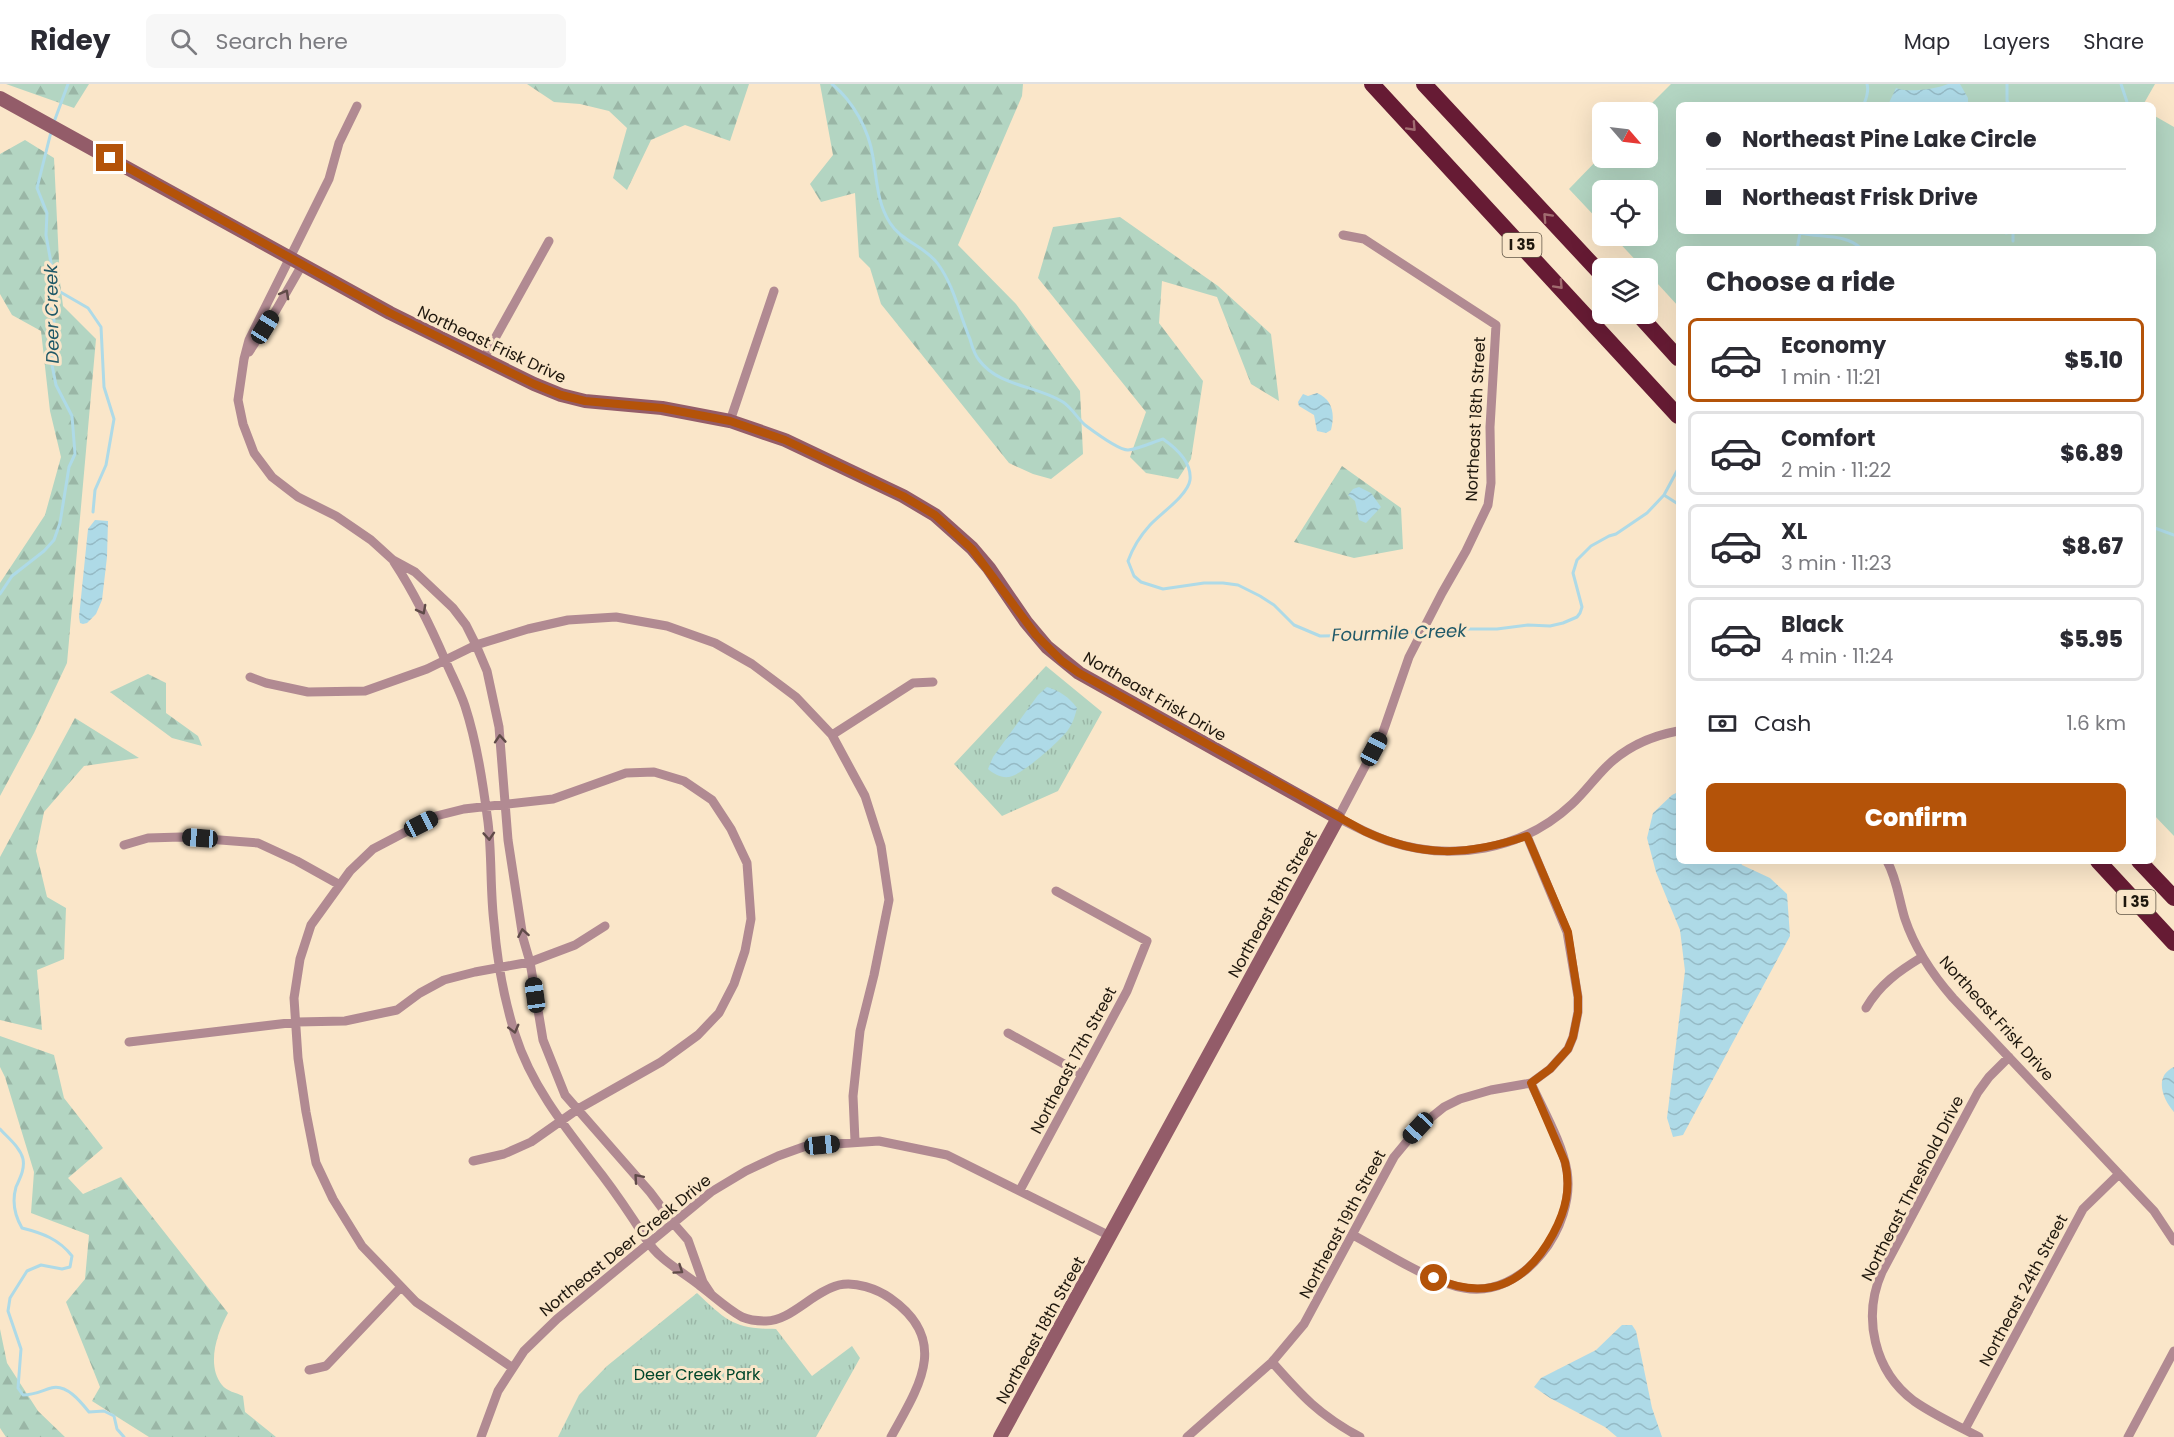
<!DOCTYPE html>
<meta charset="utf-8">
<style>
:root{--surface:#fff;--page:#f7f7f7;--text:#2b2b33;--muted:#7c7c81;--line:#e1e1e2;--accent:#b45309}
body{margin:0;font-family:Poppins,sans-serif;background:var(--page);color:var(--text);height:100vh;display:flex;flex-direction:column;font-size:22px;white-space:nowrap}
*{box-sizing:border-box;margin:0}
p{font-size:20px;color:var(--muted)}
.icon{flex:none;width:33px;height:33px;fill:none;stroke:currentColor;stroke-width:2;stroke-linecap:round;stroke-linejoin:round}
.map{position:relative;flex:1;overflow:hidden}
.sheet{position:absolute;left:1676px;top:162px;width:480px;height:618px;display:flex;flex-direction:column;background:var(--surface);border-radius:9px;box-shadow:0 6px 24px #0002}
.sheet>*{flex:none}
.guide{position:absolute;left:1676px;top:18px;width:480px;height:132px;border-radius:9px;box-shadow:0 6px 24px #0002;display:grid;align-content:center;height:132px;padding:0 30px;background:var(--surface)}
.needle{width:39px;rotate:118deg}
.buttons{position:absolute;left:1592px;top:18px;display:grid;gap:12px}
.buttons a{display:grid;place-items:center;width:66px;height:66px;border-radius:9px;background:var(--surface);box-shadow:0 6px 24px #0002;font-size:30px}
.end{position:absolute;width:27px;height:27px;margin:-14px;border:8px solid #b45309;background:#fff;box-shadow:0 0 0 3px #fff}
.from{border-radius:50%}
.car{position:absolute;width:18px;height:36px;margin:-18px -9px;border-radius:8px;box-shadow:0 0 4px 2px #0007;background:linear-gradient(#222 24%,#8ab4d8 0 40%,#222 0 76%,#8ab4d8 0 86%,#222 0)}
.guide b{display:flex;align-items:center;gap:21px;height:57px;font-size:22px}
.guide b+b{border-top:2px solid var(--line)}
.guide i{width:15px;height:15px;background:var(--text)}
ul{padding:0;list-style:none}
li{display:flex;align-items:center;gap:18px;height:84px;margin:0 12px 9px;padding:0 18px;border:3px solid var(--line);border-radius:9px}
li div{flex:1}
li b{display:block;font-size:22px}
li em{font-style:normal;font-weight:800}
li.current{border-color:var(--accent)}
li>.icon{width:54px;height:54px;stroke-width:1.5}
h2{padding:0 30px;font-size:27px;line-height:72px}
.pay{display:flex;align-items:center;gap:15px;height:66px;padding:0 30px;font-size:22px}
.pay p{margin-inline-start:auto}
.button{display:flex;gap:12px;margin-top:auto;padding:12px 30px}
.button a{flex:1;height:69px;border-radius:9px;background:var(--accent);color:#fff;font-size:24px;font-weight:800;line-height:69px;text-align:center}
header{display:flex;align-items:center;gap:36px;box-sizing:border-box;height:84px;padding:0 30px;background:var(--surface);border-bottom:2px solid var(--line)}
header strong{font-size:28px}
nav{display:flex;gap:33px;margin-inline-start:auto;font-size:21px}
.search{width:420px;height:54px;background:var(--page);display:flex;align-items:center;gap:15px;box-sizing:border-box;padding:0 21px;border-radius:9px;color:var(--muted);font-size:22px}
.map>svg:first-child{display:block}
.grass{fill:#b3d5c2}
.forest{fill:url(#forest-firs)}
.park{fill:url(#park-tufts)}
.water{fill:url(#water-waves)}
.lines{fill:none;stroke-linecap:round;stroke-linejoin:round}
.stream{stroke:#aedae7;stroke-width:3}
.street{stroke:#b18a92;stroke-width:9}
.secondary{stroke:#935c69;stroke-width:14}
.highway{stroke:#661b34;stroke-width:16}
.oneway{stroke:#a16c70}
.oneway2{stroke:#604b49}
.route{stroke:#b45309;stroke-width:8}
.labels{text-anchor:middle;stroke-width:6;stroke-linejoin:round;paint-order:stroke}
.shield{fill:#fae6c9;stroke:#605545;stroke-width:1.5}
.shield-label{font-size:15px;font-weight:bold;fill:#1e170d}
.street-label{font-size:16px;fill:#1e170d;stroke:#fae6c9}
.park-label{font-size:16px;fill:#00462b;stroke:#fae6c9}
.water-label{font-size:18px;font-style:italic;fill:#205968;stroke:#fae6c9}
</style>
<header>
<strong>Ridey</strong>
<div class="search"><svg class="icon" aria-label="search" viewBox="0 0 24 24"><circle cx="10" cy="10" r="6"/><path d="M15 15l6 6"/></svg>Search here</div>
<nav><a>Map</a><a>Layers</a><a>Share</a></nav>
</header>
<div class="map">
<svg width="2174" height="1353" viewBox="0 0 2174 1353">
<defs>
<pattern id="forest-firs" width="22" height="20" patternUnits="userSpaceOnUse" patternTransform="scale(1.5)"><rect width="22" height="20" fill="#b3d5c2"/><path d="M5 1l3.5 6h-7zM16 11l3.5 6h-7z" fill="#9ab6a6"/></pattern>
<pattern id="park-tufts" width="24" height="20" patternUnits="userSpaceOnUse" patternTransform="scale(1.5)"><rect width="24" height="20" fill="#b3d5c2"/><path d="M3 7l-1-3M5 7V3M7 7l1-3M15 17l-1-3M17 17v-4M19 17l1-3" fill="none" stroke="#9ab6a6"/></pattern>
<pattern id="water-waves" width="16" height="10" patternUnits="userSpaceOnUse" patternTransform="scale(1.5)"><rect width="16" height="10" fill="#aedae7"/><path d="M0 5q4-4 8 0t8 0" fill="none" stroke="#95bac5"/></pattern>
</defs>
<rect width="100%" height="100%" fill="#fae6c9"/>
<path class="grass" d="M1671 0H2155L2143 21H1678V147H2152L2153 31 2174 43V752L2152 729V165H1678V222L1647 188V184H1643L1613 152H1647V106H1602V140L1569 105 1602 71V74H1647V28H1643Z"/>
<path class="forest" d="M6 0H89L74 24Z
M527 0H749L730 57 685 41 651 56 627 106 613 94 627 44 609 27 580 20 554 18Z
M820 0H1023L1022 12 958 161 1016 220 1080 307 1083 370 1051 395 1033 390 1009 379 881 220 870 184 859 173 855 109 821 118 810 100 833 71Z
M25 56 54 74 60 198 63 222 96 255 67 579 34 649 0 712V499L45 431 61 373 50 327 41 247 12 231 0 210V70Z
M1120 133 1218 202 1271 250 1279 317 1251 300 1217 213 1162 197 1159 239 1203 297 1191 375 1178 395 1146 389 1130 373 1146 328 1038 194 1053 143Z
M1342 382 1401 424 1403 465 1354 474 1294 458Z
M148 590 166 599V629L198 652 202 662 172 654 110 608Z
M75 634 139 674 84 682 44 728 36 767 47 813 66 824 64 875 37 886 42 946 0 936V773Z
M0 952 54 971 64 1014 103 1064 68 1094 83 1110 121 1093 228 1229C217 1249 206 1281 222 1301 226 1307 237 1309 243 1312L245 1328 276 1353H149L92 1317 100 1303 66 1218 85 1195 89 1151 31 1129 34 1088 5 993 0 983Z
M0 1245 7 1279 38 1327 65 1353H6L0 1344Z"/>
<path class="park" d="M1046 582 1102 628 1058 707 1002 732 954 680Z
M697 1209C727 1237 734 1245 776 1245L812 1292 852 1262 860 1274 816 1353H558L579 1311 607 1282Z"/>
<path class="water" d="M1948 0H1960L1968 14V21H1888L1896 4C1907 9 1936 5 1948 0Z
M1317 309C1333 316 1335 330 1331 346L1326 349 1317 347 1314 331 1299 322 1298 318 1303 310 1308 312Z
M1359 403 1371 409 1381 423 1366 439 1359 436 1355 417 1348 411 1353 405Z
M95 436 108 437 107 473 102 516 96 530 87 539 83 540 80 539 79 533 88 445Z
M1047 603C1060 607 1069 613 1077 624 1075 632 1073 639 1068 646 1060 657 1022 691 1009 693 1001 694 994 690 988 685L993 673 1038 611Z
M1678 708V777H1740L1742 781 1770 794 1787 810 1790 852 1683 1051 1673 1053 1667 1034 1685 887 1680 846 1656 788 1647 754 1653 729 1672 711Z
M2174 983V1028C2162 1014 2154 992 2174 983Z
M1622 1241H1632L1636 1247 1652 1324 1662 1353H1617L1605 1343 1550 1314 1534 1303 1541 1294 1596 1266Z"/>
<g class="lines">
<path class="stream" d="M832 0C853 17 869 46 873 73 877 96 877 119 890 139 901 157 926 163 938 180 954 202 959 229 970 255 972 262 974 270 979 276 999 303 1036 301 1063 318 1072 324 1077 334 1085 341 1093 347 1119 366 1128 366 1139 365 1153 358 1163 355 1176 364 1192 378 1190 396 1188 411 1160 430 1150 441 1140 452 1133 463 1128 477L1134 492 1141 498 1163 505 1204 499H1223L1238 501 1260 512 1274 521 1294 541 1320 552 1387 551 1438 545H1497L1528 541 1550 542 1563 539 1577 533 1580 529 1582 523 1573 489 1577 476 1591 462 1609 452 1616 450 1647 429 1664 411 1678 385
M2007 0V17L2010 21
M2121 0 2128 21
M1861 21 1864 20C1867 13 1869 7 1867 0
M54 38 68 0
M2002 147 2006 149 2014 147
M1800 149C1821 154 1845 149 1862 165
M2013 149V157
M1797 165 1800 149
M50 202 88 224 101 243 104 303 114 335 106 381 95 406 93 428
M1664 411 1678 420
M2152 443 2174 451
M0 510 12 492 44 467 54 456 60 439 69 383 75 370 72 332 56 301 52 281 54 236 49 206 53 190 46 151 47 129 37 104 51 48
M0 1045C8 1054 20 1063 23 1075 25 1085 20 1094 16 1103 12 1117 15 1132 22 1144 42 1149 59 1155 72 1172L70 1183 62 1185 41 1181 27 1187 10 1214 8 1227 21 1265 18 1304 23 1311C34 1311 41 1307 51 1304 66 1299 81 1318 89 1328L104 1327 114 1332 117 1345 124 1353"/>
<path class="street" d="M357 22 339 59 329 95 249 256 244 275 238 316 243 340 254 369 272 393 298 413 336 432 371 456 393 476 415 488 453 524 466 541 476 561 487 587 499 643 508 756 523 854 530 878 543 956 565 1011 650 1108 674 1140 688 1156 703 1198 711 1210
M1343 151 1364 155 1496 241 1490 343 1491 399 1488 421 1466 467 1442 509 1409 573 1383 648 1338 734C1354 742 1370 751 1388 757 1451 778 1522 767 1572 720 1584 709 1594 695 1606 683 1626 663 1651 652 1678 647
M249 268 275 228 302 181
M483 276 549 157
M730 337 774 207
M394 478C415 510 431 543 446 578 452 592 460 607 465 622 477 659 483 700 488 738 492 772 490 806 494 839 497 876 504 915 515 950 532 1004 568 1047 602 1091 618 1112 632 1133 646 1155 659 1176 680 1186 699 1201 714 1212 726 1224 742 1233 749 1236 758 1237 765 1237 790 1238 812 1208 839 1201 855 1197 877 1205 890 1214 950 1256 920 1301 891 1353
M250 593 266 599 308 608 365 607 427 585 476 561 528 545 568 536 616 533 667 542 715 559 752 580 796 613 832 651 865 712 881 762 889 816 874 891 860 947 853 1012 855 1057
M832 651 913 599 933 598
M124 761 148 754 181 753 258 759 297 777 340 801
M1887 777C1897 795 1899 816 1905 835 1915 865 1932 890 1953 914L2154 1127 2174 1157
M1866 924C1880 900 1899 887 1922 873
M1008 949 1082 990
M129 958 297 938 345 937 397 926 420 909 444 896 475 888 530 878 575 861 605 842
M473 1077 504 1070 531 1058 578 1025 661 978 698 951 719 929 734 900 745 867 751 835 747 779 731 745 712 716 684 697 654 688 626 689 553 715 464 725 436 732 373 765 350 787 311 841 300 875 294 914 298 974 306 1028 316 1079 333 1115 362 1162 416 1218 513 1284
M1020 1106 1127 907 1147 857 1056 807
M1353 1151C1383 1167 1432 1199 1464 1204 1524 1215 1576 1142 1567 1087 1562 1058 1543 1026 1531 999
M1272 1278C1302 1312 1319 1331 1360 1353
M309 1286 326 1282 401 1203
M1965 1345 2083 1125 2119 1090
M481 1353 498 1307 524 1267 557 1235 711 1108 746 1087 778 1072 806 1062 879 1057 947 1071 1110 1152
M1187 1353 1272 1278 1304 1240 1394 1073 1418 1044 1444 1023 1460 1015 1491 1006 1531 999 1550 985 1568 965 1573 953 1578 928V913L1567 848 1527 752
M1979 1353C1958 1342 1934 1331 1914 1317 1874 1287 1862 1233 1882 1188L1978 1008 1989 993 2009 973
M2128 1353 2174 1267"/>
<path class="secondary" d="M0 14 390 229 534 300 561 311 585 317 662 324 730 337 785 356 903 412 935 431 972 464 989 484 1026 538 1047 563 1079 589 1338 734 1000 1353"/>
<path class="highway" d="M1372 0 1678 332
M1424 0 1602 191
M1638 230 1678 274
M2098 777 2174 859
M2139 777 2174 814"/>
</g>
<defs><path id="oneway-chevron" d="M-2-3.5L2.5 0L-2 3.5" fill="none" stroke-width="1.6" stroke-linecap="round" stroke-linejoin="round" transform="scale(1.5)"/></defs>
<g class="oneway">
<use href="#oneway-chevron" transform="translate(1412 43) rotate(47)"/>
<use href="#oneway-chevron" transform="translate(1547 133) rotate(-133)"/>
<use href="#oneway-chevron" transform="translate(1559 201) rotate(47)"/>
</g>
<g class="oneway2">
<use href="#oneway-chevron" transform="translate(285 210) rotate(-61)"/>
<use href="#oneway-chevron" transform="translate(422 526) rotate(62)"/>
<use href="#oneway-chevron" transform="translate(500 655) rotate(-94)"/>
<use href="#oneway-chevron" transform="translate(489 752) rotate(86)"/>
<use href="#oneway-chevron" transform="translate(523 849) rotate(-100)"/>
<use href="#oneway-chevron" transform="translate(514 945) rotate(75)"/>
<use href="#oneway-chevron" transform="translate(638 1094) rotate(-131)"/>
<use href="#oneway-chevron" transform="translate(679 1186) rotate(34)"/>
</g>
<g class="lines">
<path class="route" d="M110 74 390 229 534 300 561 311 585 317 662 324 730 337 785 356 903 412 935 431 972 465 1036 551 1062 577 1079 589 1364 747C1422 774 1467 772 1527 752L1568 848 1578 913V928L1573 953 1568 965 1550 985 1531 999 1565 1078C1571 1104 1566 1126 1553 1150 1526 1200 1488 1218 1434 1194"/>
</g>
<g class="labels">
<g class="shield">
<rect x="1502.5" y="149" width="39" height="24" rx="4.5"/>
<rect x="2116.5" y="806" width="39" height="24" rx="4.5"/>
</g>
<g class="shield-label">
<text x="1522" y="166">I 35</text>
<text x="2136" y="823">I 35</text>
</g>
<g class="street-label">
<text transform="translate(492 260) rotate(25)" y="6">Northeast Frisk Drive</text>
<text transform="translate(1475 335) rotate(-87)" y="6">Northeast 18th Street</text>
<text transform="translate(1155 612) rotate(30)" y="6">Northeast Frisk Drive</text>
<text transform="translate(1272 820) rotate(-61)" y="6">Northeast 18th Street</text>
<text transform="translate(1997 934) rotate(48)" y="6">Northeast Frisk Drive</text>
<text transform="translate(1073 976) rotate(-62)" y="6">Northeast 17th Street</text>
<text transform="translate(1912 1104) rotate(-63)" y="6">Northeast Threshold Drive</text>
<text transform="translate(1342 1140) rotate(-62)" y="6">Northeast 19th Street</text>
<text transform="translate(625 1161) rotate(-39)" y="6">Northeast Deer Creek Drive</text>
<text transform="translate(2023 1206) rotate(-62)" y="6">Northeast 24th Street</text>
<text transform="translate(1040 1246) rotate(-61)" y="6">Northeast 18th Street</text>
</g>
<g class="park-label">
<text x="697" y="1296">Deer Creek Park</text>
</g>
<g class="water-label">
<text transform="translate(52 230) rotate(-91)" y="6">Deer Creek</text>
<text transform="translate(1399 549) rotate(-2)" y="6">Fourmile Creek</text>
</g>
</g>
</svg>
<div class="buttons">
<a><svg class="needle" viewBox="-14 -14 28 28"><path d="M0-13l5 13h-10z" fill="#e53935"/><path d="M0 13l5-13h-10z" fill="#7c7c81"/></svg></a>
<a><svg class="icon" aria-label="locate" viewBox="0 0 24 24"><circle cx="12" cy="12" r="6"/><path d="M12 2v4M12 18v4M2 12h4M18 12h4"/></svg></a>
<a><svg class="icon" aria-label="layers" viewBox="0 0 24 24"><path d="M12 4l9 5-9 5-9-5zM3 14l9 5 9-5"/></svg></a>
</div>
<i class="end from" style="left:1434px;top:1194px"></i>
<i class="end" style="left:110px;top:74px"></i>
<i class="car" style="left:265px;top:243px;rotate:32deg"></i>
<i class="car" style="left:1374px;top:665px;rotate:28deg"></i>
<i class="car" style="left:421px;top:740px;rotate:63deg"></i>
<i class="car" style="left:200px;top:754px;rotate:274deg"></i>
<i class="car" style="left:535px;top:911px;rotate:352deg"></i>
<i class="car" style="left:1418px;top:1044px;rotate:223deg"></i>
<i class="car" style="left:822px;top:1061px;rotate:84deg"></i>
<div class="guide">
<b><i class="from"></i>Northeast Pine Lake Circle</b>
<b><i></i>Northeast Frisk Drive</b>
</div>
<section class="sheet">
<h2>Choose a ride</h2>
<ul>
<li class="current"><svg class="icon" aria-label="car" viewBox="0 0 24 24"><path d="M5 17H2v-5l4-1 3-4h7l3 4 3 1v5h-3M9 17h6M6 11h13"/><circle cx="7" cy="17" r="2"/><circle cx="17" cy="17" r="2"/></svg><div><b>Economy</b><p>1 min · 11:21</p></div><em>$5.10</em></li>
<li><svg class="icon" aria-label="car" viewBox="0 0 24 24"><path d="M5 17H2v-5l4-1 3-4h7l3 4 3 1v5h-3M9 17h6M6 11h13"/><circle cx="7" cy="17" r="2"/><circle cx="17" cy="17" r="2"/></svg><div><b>Comfort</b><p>2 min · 11:22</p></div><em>$6.89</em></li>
<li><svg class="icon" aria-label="car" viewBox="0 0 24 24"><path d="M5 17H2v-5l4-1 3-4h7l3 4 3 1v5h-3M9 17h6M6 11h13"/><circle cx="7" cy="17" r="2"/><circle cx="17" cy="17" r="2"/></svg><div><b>XL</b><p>3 min · 11:23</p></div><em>$8.67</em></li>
<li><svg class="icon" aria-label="car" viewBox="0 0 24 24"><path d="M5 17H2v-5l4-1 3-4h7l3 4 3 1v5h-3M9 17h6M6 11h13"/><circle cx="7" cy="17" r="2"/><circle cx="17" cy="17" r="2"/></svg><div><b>Black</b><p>4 min · 11:24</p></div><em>$5.95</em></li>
</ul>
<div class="pay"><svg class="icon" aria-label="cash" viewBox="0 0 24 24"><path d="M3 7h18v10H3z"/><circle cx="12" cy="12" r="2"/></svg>Cash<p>1.6 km</p></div>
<div class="button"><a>Confirm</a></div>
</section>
</div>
